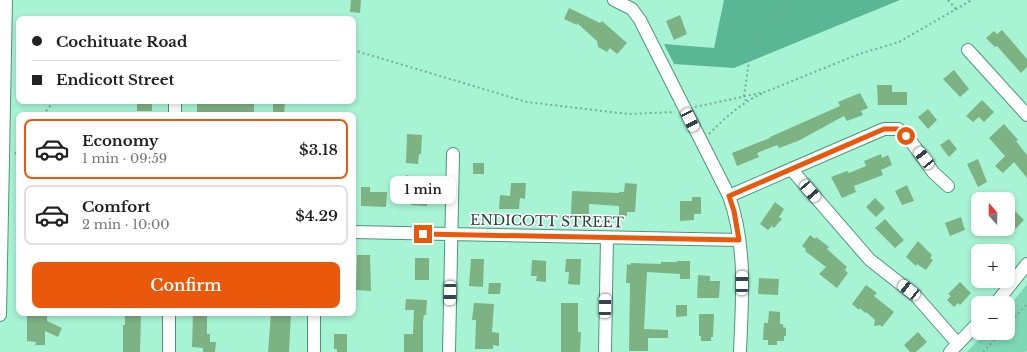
<!DOCTYPE html>
<meta charset="utf-8">
<style>
:root{--surface:#fff;--page:#f6f6f6;--text:#222;--muted:#767676;--line:#e0e0e0;--accent:#ea580c}
body{margin:0;font-family:"Libre Baskerville",serif;background:var(--page);color:var(--text);height:100vh;display:flex;flex-direction:column;font-size:15px;white-space:nowrap}
*{box-sizing:border-box;margin:0}
p{font-size:13px;color:var(--muted)}
.icon{flex:none;width:22px;height:22px;fill:none;stroke:currentColor;stroke-width:2;stroke-linecap:round;stroke-linejoin:round}
.map{position:relative;flex:1;overflow:hidden}
.side{position:absolute;left:16px;top:112px;width:340px;height:204px;display:flex;flex-direction:column;background:var(--surface);border-radius:8px;box-shadow:0 2px 6px #0003}
.side>*{flex:none}
.top-card{position:absolute;left:16px;top:16px;width:340px;height:88px;border-radius:8px;box-shadow:0 2px 6px #0003;display:grid;align-content:center;height:88px;padding:0 16px;background:var(--surface)}
.needle{width:26px;rotate:340deg}
.fabs{position:absolute;left:971px;top:192px;display:grid;gap:8px}
.fabs a{display:grid;place-items:center;width:44px;height:44px;border-radius:8px;background:var(--surface);box-shadow:0 2px 6px #0003;font-size:20px}
.end{position:absolute;width:18px;height:18px;margin:-9px;border:5px solid #ea580c;background:#fff;box-shadow:0 0 0 2px #fff}
.from{border-radius:50%}
.bubble{position:absolute;height:28px;border-radius:8px;background:var(--surface);box-shadow:0 2px 6px #0003;font-size:13px;font-weight:600;line-height:28px;text-align:center}
.car{position:absolute;width:12px;height:24px;margin:-12px -6px;border-radius:5px;box-shadow:0 0 3px 1px #0007;background:linear-gradient(#fff 24%,#345 0 40%,#fff 0 76%,#345 0 86%,#fff 0)}
.top-card b{display:flex;align-items:center;gap:14px;height:38px;font-size:15px}
.top-card b+b{border-top:1px solid var(--line)}
.top-card i{width:10px;height:10px;background:var(--text)}
ul{padding:7px 0 0;list-style:none}
li{display:flex;align-items:center;gap:12px;height:60px;margin:0 8px 6px;padding:0 8px;border:2px solid var(--line);border-radius:8px}
li div{flex:1}
li b{display:block;font-size:15px}
li em{font-style:normal;font-weight:600}
li.active{border-color:var(--accent)}
li>.icon{width:36px;height:36px;stroke-width:1.5}
.cta{display:flex;gap:8px;margin-top:auto;padding:8px 16px}
.cta a{flex:1;height:46px;border-radius:8px;background:var(--accent);color:#fff;font-size:16px;font-weight:600;line-height:46px;text-align:center}
.map>svg:first-child{display:block}
.green{fill:#7ed8b6}
.forest{fill:#59b795}
.building{fill:#7db283}
.lines{fill:none;stroke-linecap:round;stroke-linejoin:round}
.minor-casing{stroke:#4a967b;stroke-width:14}
.path{stroke:#73af97;stroke-width:2;stroke-dasharray:2 3;stroke-linecap:butt}
.minor{stroke:#fff;stroke-width:12}
.route{stroke:#ea580c;stroke-width:5}
.labels{text-anchor:middle;stroke-width:3;stroke-linejoin:round;paint-order:stroke}
.street-label{font-size:14px;fill:#234337;stroke:#fff}
</style>
<div class="map">
<svg width="1027" height="352" viewBox="0 0 1027 352">
<rect width="100%" height="100%" fill="#a7f4d5"/>
<path class="green" d="M1027 284V350L1025 352H967L985 333H1008V308Z"/>
<path class="forest" d="M724 0H900L734 68 674 64 664 44 714 48Z"/>
<path class="building" d="M351 0H361L360 13 350 12Z
M569 8 600 23 602 21 627 43 617 54 610 48 607 52 598 47 597 41 577 23V25L564 19Z
M680 15 687 34 674 40 666 21Z
M1002 30 1027 59V67L1021 73 997 46 995 47 986 38 994 31 997 34Z
M954 70 969 89 960 97 943 79Z
M877 85H892V92H907V105H878Z
M860 93 868 108 861 111 863 115 847 121 844 116 798 141 779 148 777 145 757 153 759 157 737 166 732 153 770 138V137L840 106 838 102Z
M982 100 994 112 984 122 979 117 973 122 966 116Z
M137 101H152V111H137Z
M202 101H254V115L240 114V112L202 114V112H197V102Z
M273 101H285L284 115H273Z
M928 109 937 120 928 129 918 117Z
M1004 124 1018 140 1016 141 1027 155V178L1014 162 1003 173 995 166 1005 156 989 138Z
M407 134 422 135 421 154H419L418 164 406 163Z
M949 139 957 149 949 157 940 145Z
M881 154 882 158 888 155 892 165 881 170 883 175 854 186 856 192 842 198 831 177 847 171 849 173 866 166 864 161Z
M978 159 987 182 978 187 967 164Z
M473 163H484V174H473Z
M408 175 410 180 429 181 428 191H430L427 206 411 205 413 187 396 193 392 181Z
M511 183H526L525 199 520 198 519 209H499L500 195 510 196Z
M625 183 637 184 635 212H627V216L619 215V206L589 204V214H571L572 191 619 193V192H624Z
M907 185 914 201 902 205 895 191Z
M361 187H370V192H387L386 207 361 206Z
M692 197H701V214H694V220L680 221V201H692Z
M875 198 885 208 876 217 866 207Z
M775 202 784 209 779 217 782 219 774 228 772 226 768 230 760 224Z
M1014 210 1024 220 1008 237V217Z
M961 217 965 230 950 236 945 223Z
M885 219 904 240 895 248 875 228Z
M810 235 815 239 816 237 829 247 827 249 847 267 845 270 848 273 837 288 819 274 826 267 805 251 806 249 802 246Z
M918 241 932 255 930 258 933 260 926 270 917 264 916 266 906 257Z
M357 255H370L371 291 356 290Z
M415 258H429V280H415Z
M471 259H484L483 287 469 286Z
M566 259H581L580 285 568 284 569 272H565Z
M532 260 546 261V282L536 281 537 276H531Z
M677 261H690V279H680V274L647 272 644 329 668 330V338H648V351H629L630 283H626L627 264 630 265 631 263 661 264V262H677Z
M698 275 710 276V281H720L719 298H697Z
M759 278 779 279 778 295 758 294Z
M960 282 971 293 960 305 958 303 954 307 947 300 951 296 948 294Z
M489 283H501L500 294H488Z
M866 285 877 293 874 296 894 312 882 327 880 325 874 326 875 320 866 312 865 313 860 308 859 310 852 304Z
M406 299 427 300 426 315H424L423 321V352H404V334H413L414 310H405Z
M474 303 494 304 492 332 499 333V346L493 345V349H475L476 320H472Z
M561 303H578V332H581L580 352H561Z
M676 305H687V316L676 317Z
M769 311 780 312V324H783V327L786 328V336H784V341H777V345H768V340H763L764 323H768Z
M27 313H47V321L62 328 58 337 45 331V345H35L36 342 27 341Z
M125 313H141L140 352H123V325H125Z
M193 313H207V334H210V342H216L215 352H203V348L192 347Z
M271 313H291L289 352H268Z
M699 314H714L713 337H711V341H701V336H699Z
M918 332 927 342 916 352H910L904 345Z
M334 334H347V352H337V349H334Z"/>
<g class="lines">
<defs>
<path id="minor" d="M614 0 632 9 640 20 729 196C747 246 742 300 740 352
M968 50 1027 115
M175 115V101
M791 169 870 260 916 296 958 344
M729 196 884 129H898L907 136 933 172 948 186
M353 232 739 240
M996 303 1027 264
M0 315 6 0
M169 352V313
M314 352V313
M449 352 453 154
M605 352 607 238
M950 352 978 323"/>
</defs>
<use href="#minor" class="minor-casing"/>
<path class="path" d="M948 0 956 9
M353 50 527 102 628 114 675 112
M746 101 744 96 749 61 759 38 768 23 789 0
M695 107 765 92 859 54 899 42 972 0
M43 115 54 101
M709 134C726 117 741 103 763 93
M15 154 19 148
M1008 325 1027 304
M983 352 1001 333"/>
<use href="#minor" class="minor"/>
</g>
<g class="lines">
<path class="route" d="M423 234 739 240 734 211 729 196 884 129H898L906 136"/>
</g>
<g class="labels">
<g class="street-label">
<text transform="translate(547 221) rotate(1)" y="5">ENDICOTT STREET</text>
</g>
</g>
</svg>
<div class="fabs">
<a><svg class="needle" viewBox="-14 -14 28 28"><path d="M0-13l5 13h-10z" fill="#e53935"/><path d="M0 13l5-13h-10z" fill="#767676"/></svg></a>
<a>+</a>
<a>−</a>
</div>
<i class="end from" style="left:906px;top:136px"></i>
<i class="end" style="left:423px;top:234px"></i>
<div class="bubble" style="left:390px;top:176px;width:66px">1 min</div>
<i class="car" style="left:690px;top:120px;rotate:153deg"></i>
<i class="car" style="left:924px;top:158px;rotate:322deg"></i>
<i class="car" style="left:810px;top:191px;rotate:139deg"></i>
<i class="car" style="left:742px;top:283px;rotate:1deg"></i>
<i class="car" style="left:909px;top:290px;rotate:308deg"></i>
<i class="car" style="left:450px;top:293px;rotate:181deg"></i>
<i class="car" style="left:605px;top:306px;rotate:1deg"></i>
<div class="top-card">
<b><i class="from"></i>Cochituate Road</b>
<b><i></i>Endicott Street</b>
</div>
<section class="side">
<ul>
<li class="active"><svg class="icon" aria-label="car" viewBox="0 0 24 24"><path d="M5 17H2v-5l4-1 3-4h7l3 4 3 1v5h-3M9 17h6M6 11h13"/><circle cx="7" cy="17" r="2"/><circle cx="17" cy="17" r="2"/></svg><div><b>Economy</b><p>1 min · 09:59</p></div><em>$3.18</em></li>
<li><svg class="icon" aria-label="car" viewBox="0 0 24 24"><path d="M5 17H2v-5l4-1 3-4h7l3 4 3 1v5h-3M9 17h6M6 11h13"/><circle cx="7" cy="17" r="2"/><circle cx="17" cy="17" r="2"/></svg><div><b>Comfort</b><p>2 min · 10:00</p></div><em>$4.29</em></li>
</ul>
<div class="cta"><a>Confirm</a></div>
</section>
</div>
